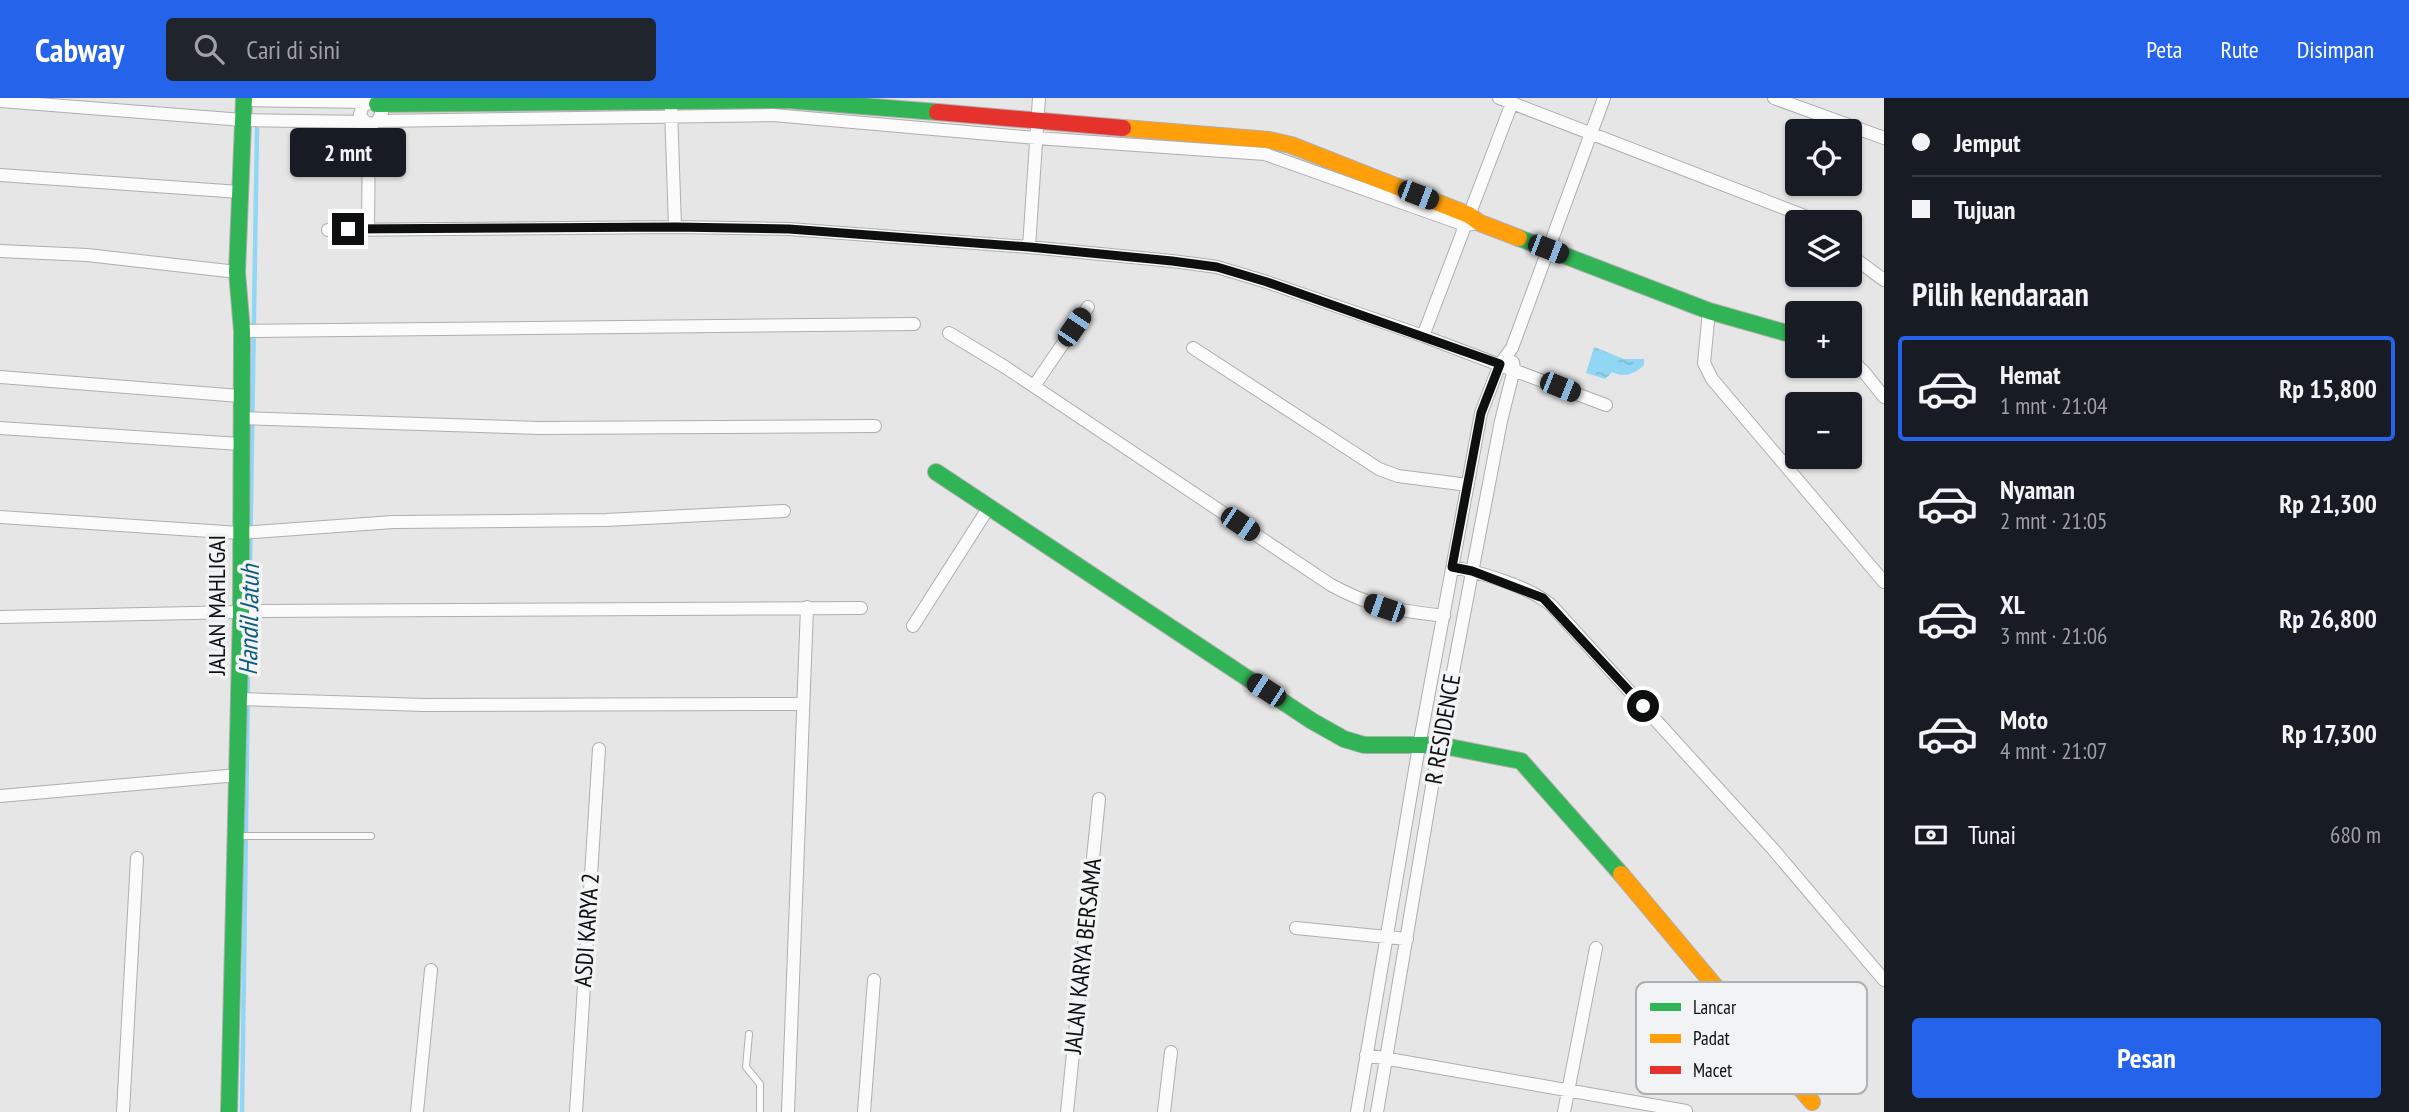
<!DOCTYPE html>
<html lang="id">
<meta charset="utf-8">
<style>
:root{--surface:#171b24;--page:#20242c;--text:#f1f3f6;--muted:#9ea1a6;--line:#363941;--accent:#2563eb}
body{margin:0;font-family:"PT Sans Narrow",sans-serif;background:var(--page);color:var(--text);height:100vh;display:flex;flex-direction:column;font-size:26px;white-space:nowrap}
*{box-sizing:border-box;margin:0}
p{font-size:23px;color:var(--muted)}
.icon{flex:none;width:38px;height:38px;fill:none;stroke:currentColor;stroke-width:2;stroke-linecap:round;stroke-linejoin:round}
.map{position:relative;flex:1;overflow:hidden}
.sheet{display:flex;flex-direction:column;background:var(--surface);width:525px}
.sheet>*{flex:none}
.hud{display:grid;align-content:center;height:154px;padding:0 28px;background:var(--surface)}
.fabs{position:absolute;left:1785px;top:21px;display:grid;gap:14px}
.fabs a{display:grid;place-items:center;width:77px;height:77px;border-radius:7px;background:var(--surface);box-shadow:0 2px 5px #0004;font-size:35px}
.end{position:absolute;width:32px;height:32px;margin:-16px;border:9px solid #0e0f0f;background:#fff;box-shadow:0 0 0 4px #fff}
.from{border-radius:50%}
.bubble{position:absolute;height:49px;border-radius:7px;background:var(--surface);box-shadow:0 2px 5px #0004;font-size:23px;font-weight:700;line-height:49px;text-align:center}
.car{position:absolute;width:21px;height:42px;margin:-21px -10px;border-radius:9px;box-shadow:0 0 5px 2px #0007;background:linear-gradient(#222 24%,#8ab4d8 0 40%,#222 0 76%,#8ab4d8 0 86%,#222 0)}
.hud b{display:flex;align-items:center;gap:24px;height:66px;font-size:26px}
.hud b+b{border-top:2px solid var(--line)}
.hud i{width:18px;height:18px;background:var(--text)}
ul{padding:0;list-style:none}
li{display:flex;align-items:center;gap:21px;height:105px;margin:0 14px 10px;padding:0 14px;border:4px solid transparent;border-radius:7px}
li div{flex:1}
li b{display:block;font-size:26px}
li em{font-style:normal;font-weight:700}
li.current{border-color:var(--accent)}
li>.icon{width:63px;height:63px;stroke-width:1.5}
h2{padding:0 28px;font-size:32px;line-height:84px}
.pay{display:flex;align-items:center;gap:18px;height:77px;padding:0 28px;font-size:26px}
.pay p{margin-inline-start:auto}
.cta{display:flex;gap:14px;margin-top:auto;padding:14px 28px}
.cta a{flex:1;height:80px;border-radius:7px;background:var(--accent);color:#fff;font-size:28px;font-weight:700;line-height:80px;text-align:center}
header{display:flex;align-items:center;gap:42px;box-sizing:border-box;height:98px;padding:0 35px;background:var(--accent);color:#fff}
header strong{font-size:33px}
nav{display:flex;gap:38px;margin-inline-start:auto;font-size:24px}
.search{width:490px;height:63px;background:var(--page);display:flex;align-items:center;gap:18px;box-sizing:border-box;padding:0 24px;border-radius:7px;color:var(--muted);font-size:26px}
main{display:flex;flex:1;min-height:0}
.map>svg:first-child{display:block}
.water{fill:url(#water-ripples)}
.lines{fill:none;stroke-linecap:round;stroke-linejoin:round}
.stream{stroke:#91d7f5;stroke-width:4.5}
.lane-casing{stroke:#aeaeae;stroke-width:8}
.street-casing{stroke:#aeaeae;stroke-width:14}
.fast-casing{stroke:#aeaeae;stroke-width:18}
.slow-casing{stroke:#aeaeae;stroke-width:18}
.jam-casing{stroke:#aeaeae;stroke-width:18}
.lane{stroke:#fbfbfb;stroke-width:6}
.street{stroke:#fbfbfb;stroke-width:12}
.fast{stroke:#30b455;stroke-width:16}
.slow{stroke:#ff9f0a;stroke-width:16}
.jam{stroke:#e5322d;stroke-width:16}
.route{stroke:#0e0f0f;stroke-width:9}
.labels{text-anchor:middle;stroke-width:7;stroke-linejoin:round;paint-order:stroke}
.street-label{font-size:24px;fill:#0e0f0f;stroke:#f2f3f4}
.water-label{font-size:26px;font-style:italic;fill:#0d5e7b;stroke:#f2f3f4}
.key{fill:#f2f3f4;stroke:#aeafaf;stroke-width:2}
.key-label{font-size:19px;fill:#0e0f0f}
</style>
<header>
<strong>Cabway</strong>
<div class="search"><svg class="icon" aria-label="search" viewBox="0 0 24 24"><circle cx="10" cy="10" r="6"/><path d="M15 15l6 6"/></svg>Cari di sini</div>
<nav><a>Peta</a><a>Rute</a><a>Disimpan</a></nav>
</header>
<main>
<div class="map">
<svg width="1884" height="1014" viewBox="0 0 1884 1014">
<defs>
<pattern id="water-ripples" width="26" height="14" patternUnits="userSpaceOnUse" patternTransform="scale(1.75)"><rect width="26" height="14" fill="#91d7f5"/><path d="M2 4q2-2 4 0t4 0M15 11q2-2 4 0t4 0" fill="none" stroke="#7cb7d1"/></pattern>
</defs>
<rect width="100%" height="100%" fill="#e6e6e6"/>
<path class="water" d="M1594 249 1624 261H1644V267C1635 276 1624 280 1612 274L1605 281 1586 275Z"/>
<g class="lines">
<path class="stream" d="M250 467 257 30
M242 1014 248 581"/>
<defs>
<path id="lane" d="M239 738H371
M749 936 746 969 760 986V1014"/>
<path id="street" d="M1499 0 1815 122
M1774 0 1884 40
M244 2 368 4
M0 3 243 22 365 24
M671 10 675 129
M378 23 382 14 380 9 372 4 363 7 360 16C363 25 370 28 378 23L773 17 1036 40 1265 56 1465 127 1480 125
M0 77 240 94
M368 131 369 25
M328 132 675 129 789 131 1029 149 1172 163 1217 169 1267 184 1423 238 1606 307
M1029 149 1039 0
M0 153 87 157 237 174
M1850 157 1884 182
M1709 213 1704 265 1712 281 1884 484
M242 233C466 229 690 227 914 226
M949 235 1005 269 1331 487C1373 510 1397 512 1444 518
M1423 238 1512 5
M1193 250 1379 371 1398 378 1468 387
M1850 261 1864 274 1884 299
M0 279 240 298
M1034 288 1088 209
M240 320 539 330 875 328
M0 330 240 346
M0 419 240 435 393 424 606 422 784 413
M1453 469C1482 475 1528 488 1551 507L1772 750 1884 882
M246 513 861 510
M0 519 241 514
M913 528 989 409
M239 601 424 607 803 606
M0 698 238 677
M1296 830 1407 841
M1366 957 1686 1013
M123 1014 137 760
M417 1014 431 872
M576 1014 599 651
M788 1014 807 509
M864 1014 874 882
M1067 1014 1099 701
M1164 1014 1171 954
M1357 1014 1419 648 1481 315 1500 266 1512 250 1604 0
M1377 1014 1439 647 1501 323 1514 271 1513 264
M1564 1014 1596 850"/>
<path id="fast" d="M377 6 787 2 937 14
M1519 140 1709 213 1797 238
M936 374 1312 623 1344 641 1364 647H1439L1521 663 1621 776
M229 1014 241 514 242 233 237 174 244 0"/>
<path id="slow" d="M1123 30 1269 42 1291 47 1469 117 1480 125 1519 140
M1621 776 1812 1004"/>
<path id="jam" d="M937 14 1123 30"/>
</defs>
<use href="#lane" class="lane-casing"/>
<use href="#street" class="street-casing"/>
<use href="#fast" class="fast-casing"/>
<use href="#slow" class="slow-casing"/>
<use href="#jam" class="jam-casing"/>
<use href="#lane" class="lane"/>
<use href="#street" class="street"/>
<use href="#fast" class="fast"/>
<use href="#slow" class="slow"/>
<use href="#jam" class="jam"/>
</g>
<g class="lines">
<path class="route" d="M348 131 675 129 789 131 1029 149 1172 163 1217 169 1267 184 1500 266 1481 315 1452 469 1472 473 1543 500 1643 608"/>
</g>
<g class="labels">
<g class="street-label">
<text transform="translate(217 507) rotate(-90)" y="8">JALAN MAHLIGAI</text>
<text transform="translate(1443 631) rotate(-80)" y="8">R RESIDENCE</text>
<text transform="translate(587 832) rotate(-86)" y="8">ASDI KARYA 2</text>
<text transform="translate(1083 858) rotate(-84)" y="8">JALAN KARYA BERSAMA</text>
</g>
<g class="water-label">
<text transform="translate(249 522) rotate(-89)" y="9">Handil Jatuh</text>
</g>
</g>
<rect x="1636" y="884" width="231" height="112" rx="10" class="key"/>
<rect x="1650" y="905" width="31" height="8" fill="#30b455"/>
<rect x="1650" y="936" width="31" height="9" fill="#ff9f0a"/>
<rect x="1650" y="968" width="31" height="8" fill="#e5322d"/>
<g class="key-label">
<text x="1693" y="916">Lancar</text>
<text x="1693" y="947">Padat</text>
<text x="1693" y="979">Macet</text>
</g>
</svg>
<div class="fabs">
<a><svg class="icon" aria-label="locate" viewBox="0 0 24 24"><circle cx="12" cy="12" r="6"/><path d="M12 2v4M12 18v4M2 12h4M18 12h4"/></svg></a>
<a><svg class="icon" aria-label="layers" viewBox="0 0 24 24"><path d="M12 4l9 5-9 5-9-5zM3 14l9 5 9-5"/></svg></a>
<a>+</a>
<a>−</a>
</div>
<i class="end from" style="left:1643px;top:608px"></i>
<i class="end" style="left:348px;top:131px"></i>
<div class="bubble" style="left:290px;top:30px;width:116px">2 mnt</div>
<i class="car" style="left:1418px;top:97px;rotate:111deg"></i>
<i class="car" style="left:1548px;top:151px;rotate:111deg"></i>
<i class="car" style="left:1074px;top:229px;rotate:34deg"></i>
<i class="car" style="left:1560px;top:289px;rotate:112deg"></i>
<i class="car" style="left:1240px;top:426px;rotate:124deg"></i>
<i class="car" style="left:1384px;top:510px;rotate:289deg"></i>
<i class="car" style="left:1266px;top:592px;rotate:303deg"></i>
</div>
<section class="sheet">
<div class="hud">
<b><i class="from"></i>Jemput</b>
<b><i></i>Tujuan</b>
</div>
<h2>Pilih kendaraan</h2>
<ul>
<li class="current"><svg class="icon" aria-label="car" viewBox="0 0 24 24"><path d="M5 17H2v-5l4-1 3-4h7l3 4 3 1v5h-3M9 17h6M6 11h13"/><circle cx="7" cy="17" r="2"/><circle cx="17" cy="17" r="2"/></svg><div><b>Hemat</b><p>1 mnt · 21:04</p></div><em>Rp 15,800</em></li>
<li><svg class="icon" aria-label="car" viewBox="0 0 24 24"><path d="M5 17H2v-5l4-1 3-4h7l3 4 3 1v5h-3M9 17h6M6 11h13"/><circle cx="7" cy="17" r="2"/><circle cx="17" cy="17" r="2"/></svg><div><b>Nyaman</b><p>2 mnt · 21:05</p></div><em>Rp 21,300</em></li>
<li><svg class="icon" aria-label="car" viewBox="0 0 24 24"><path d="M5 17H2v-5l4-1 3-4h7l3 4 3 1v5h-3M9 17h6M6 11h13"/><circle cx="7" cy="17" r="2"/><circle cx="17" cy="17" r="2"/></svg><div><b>XL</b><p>3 mnt · 21:06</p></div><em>Rp 26,800</em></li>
<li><svg class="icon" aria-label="car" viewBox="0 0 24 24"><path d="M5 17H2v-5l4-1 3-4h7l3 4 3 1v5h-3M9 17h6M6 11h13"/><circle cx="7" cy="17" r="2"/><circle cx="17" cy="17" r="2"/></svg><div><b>Moto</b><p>4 mnt · 21:07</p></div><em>Rp 17,300</em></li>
</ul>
<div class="pay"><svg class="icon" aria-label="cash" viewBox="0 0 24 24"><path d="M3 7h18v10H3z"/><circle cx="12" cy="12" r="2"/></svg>Tunai<p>680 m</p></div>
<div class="cta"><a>Pesan</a></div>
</section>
</main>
